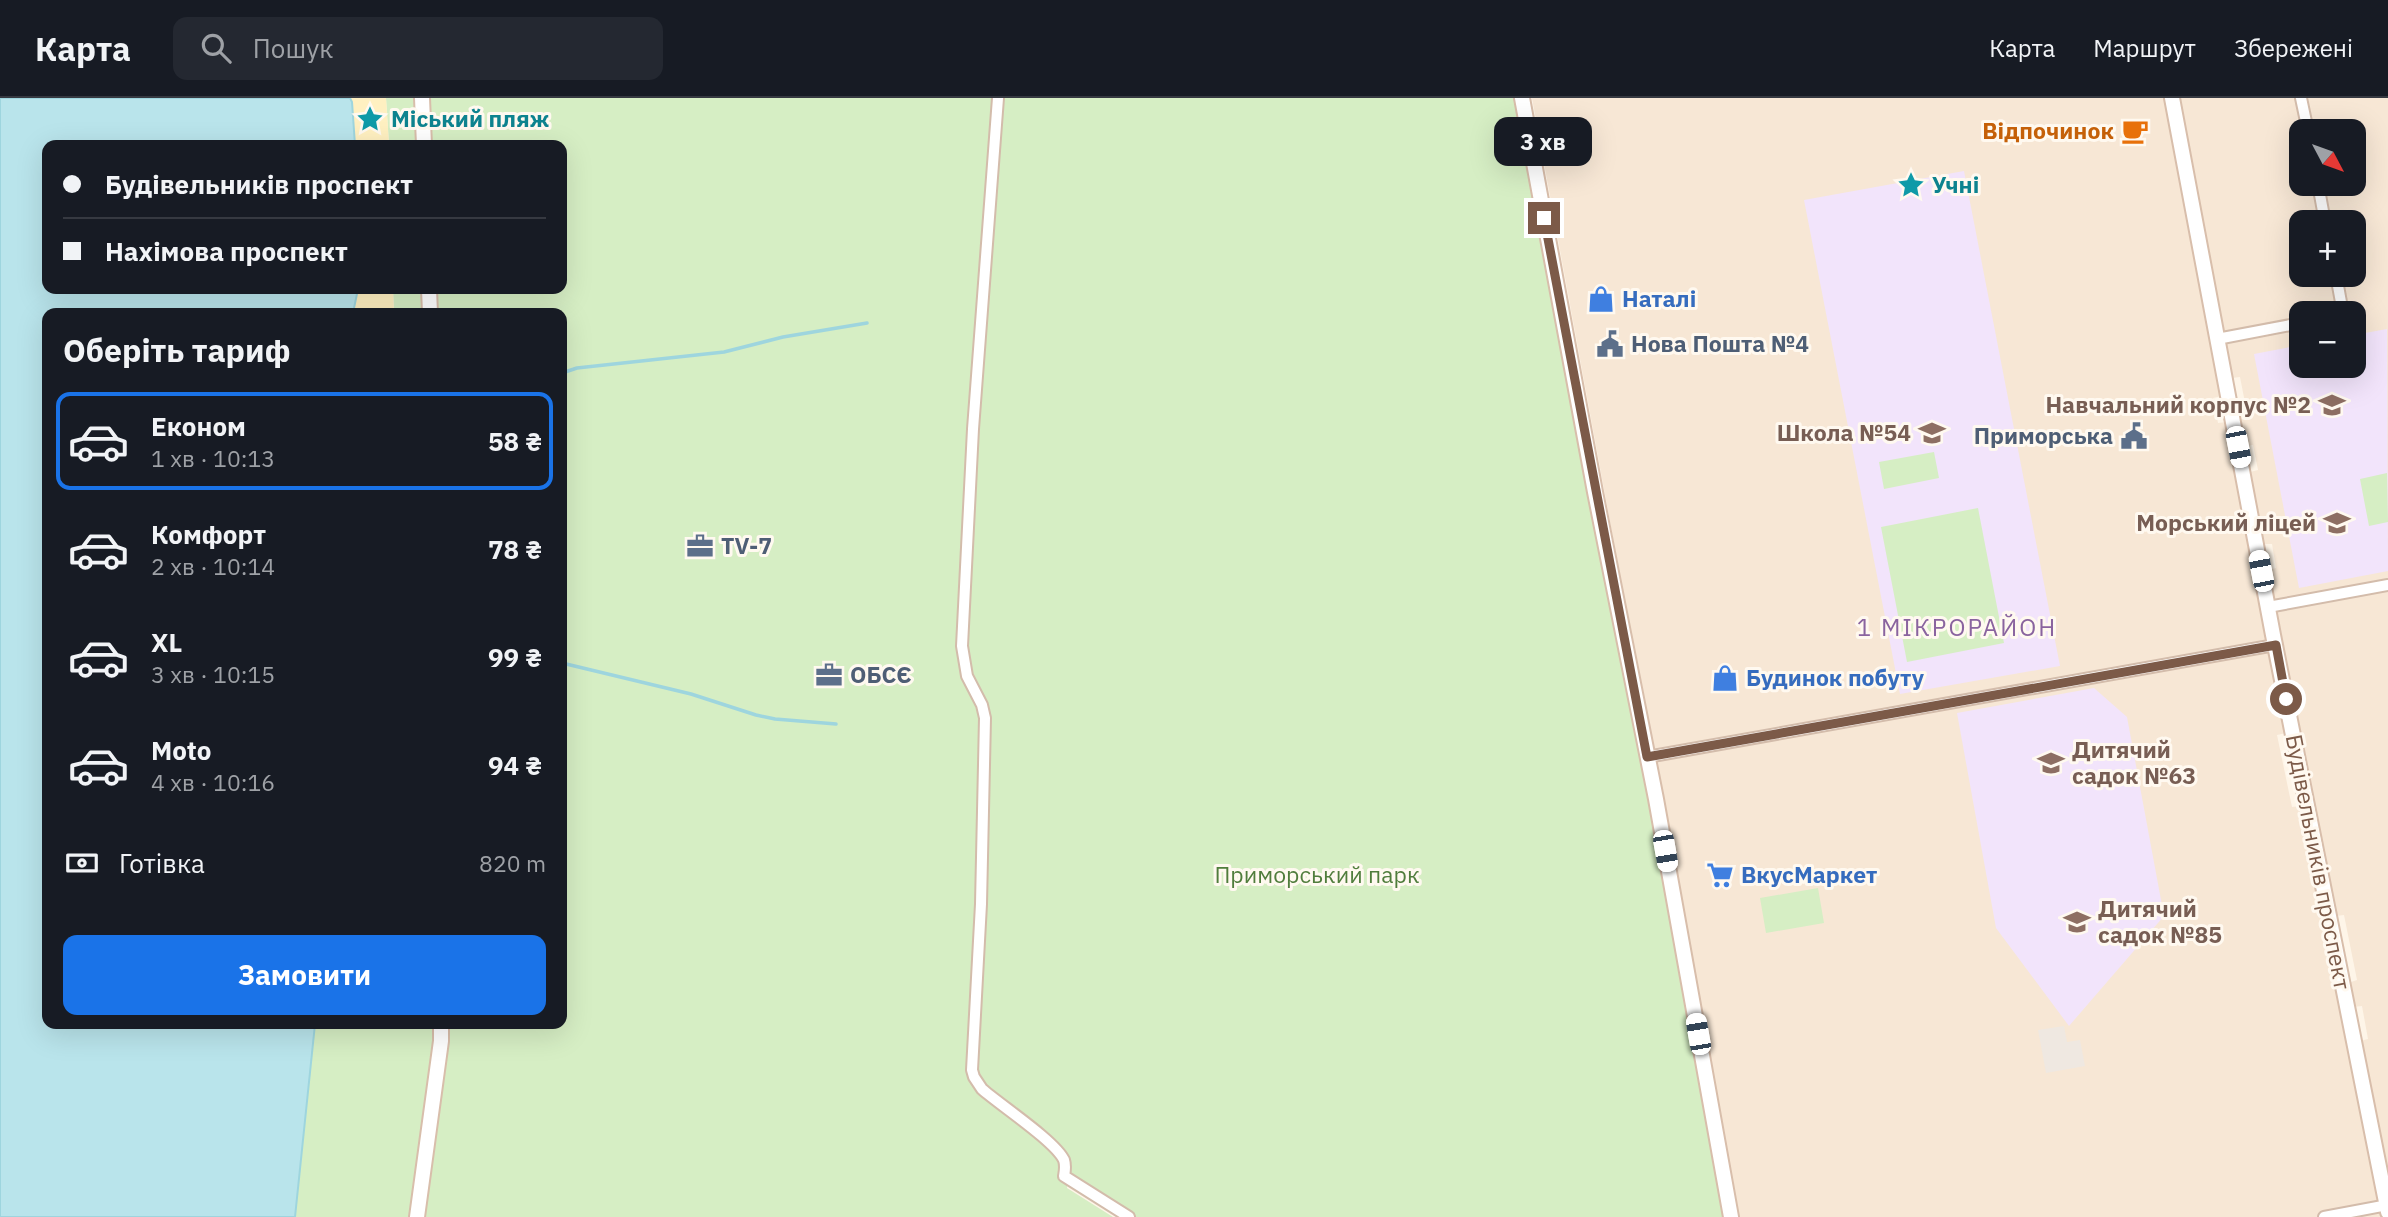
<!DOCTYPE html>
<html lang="uk">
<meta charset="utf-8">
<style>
:root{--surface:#171b24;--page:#242831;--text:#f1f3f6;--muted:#9ea1a6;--line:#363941;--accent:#1a73e8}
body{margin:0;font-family:"IBM Plex Sans",sans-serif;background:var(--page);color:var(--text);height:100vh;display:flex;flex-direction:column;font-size:26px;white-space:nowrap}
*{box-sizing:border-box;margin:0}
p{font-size:23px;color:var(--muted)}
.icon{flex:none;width:38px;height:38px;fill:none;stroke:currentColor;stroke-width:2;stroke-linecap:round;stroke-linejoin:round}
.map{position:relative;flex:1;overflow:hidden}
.details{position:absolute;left:42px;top:210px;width:525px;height:721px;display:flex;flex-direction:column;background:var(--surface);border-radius:14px;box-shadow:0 7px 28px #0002}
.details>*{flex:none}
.banner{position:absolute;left:42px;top:42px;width:525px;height:154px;border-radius:14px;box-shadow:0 7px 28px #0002;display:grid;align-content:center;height:154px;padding:0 21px;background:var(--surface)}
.needle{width:46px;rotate:131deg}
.buttons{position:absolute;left:2289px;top:21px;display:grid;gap:14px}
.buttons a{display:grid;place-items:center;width:77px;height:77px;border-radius:14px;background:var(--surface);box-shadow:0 7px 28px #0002;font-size:35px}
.end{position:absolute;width:32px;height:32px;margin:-16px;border:9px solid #7c5a48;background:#fff;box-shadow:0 0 0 4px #fff}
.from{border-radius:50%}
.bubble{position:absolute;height:49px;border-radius:14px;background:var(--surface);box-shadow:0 7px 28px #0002;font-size:23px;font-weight:700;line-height:49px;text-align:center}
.car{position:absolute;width:21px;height:42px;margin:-21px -10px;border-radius:9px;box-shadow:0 0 5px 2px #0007;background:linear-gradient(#fff 24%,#345 0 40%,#fff 0 76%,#345 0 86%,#fff 0)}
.banner b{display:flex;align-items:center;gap:24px;height:66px;font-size:26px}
.banner b+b{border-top:2px solid var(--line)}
.banner i{width:18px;height:18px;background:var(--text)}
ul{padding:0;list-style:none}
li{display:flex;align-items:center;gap:21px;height:98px;margin:0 14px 10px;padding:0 7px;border:4px solid transparent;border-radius:14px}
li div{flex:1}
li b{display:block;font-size:26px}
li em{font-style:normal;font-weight:700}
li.current{border-color:var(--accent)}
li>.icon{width:63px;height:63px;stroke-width:1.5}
h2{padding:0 21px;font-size:32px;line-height:84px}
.pay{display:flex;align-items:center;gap:18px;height:77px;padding:0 21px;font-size:26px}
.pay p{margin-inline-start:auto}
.cta{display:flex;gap:14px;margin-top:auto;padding:14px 21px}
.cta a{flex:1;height:80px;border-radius:14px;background:var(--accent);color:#fff;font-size:28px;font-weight:700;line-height:80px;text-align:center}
header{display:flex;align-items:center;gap:42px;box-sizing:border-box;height:98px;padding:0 35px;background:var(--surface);border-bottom:2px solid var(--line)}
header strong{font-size:33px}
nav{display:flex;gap:38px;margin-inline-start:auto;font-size:24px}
.search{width:490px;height:63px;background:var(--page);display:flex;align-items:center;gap:18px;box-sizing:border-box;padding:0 24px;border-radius:14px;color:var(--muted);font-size:26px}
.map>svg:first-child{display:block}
.residential{fill:#f7e7d5;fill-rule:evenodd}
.industrial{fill:#efe8e1}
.education{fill:#f2e4fb}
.green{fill:#d6eec4}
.sand{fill:#fff0c1}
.water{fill:#b9e4eb;stroke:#9ed5de;stroke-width:2}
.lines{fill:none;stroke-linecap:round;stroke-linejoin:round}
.stream{stroke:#9ed5de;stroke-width:3.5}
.street-casing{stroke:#d3bcab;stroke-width:14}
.secondary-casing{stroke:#d8beab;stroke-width:18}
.street{stroke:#fff;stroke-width:10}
.secondary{stroke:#fff;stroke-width:14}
.route{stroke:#7c5a48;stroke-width:9}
.labels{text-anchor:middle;stroke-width:6;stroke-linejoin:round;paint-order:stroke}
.culture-label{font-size:23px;font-weight:bold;fill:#0d838f;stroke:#fff9f0;text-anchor:start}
.food-label{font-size:23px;font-weight:bold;fill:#c56008;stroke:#fff9f0;text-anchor:end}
.shop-label{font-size:23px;font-weight:bold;fill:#366cbe;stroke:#fff9f0;text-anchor:start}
.service-label{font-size:23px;font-weight:bold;fill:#4e5e75;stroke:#fff9f0;text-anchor:start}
.education-label{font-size:23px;font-weight:bold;fill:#785e54;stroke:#fff9f0;text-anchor:end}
.street-label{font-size:23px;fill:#7c5a48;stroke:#fff9f0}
.park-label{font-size:23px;fill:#507d3c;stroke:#fff9f0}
.neighbourhood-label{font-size:24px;letter-spacing:2px;fill:#8a649f;stroke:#fff9f0}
</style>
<header>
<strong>Карта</strong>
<div class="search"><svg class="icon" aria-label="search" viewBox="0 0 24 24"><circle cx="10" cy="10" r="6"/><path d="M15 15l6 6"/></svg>Пошук</div>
<nav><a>Карта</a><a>Маршрут</a><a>Збережені</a></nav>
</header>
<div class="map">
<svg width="2388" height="1119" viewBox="0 0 2388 1119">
<rect width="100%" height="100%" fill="#fef5e8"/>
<path class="residential" d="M1532 0H2164L2222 298 2213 300 2218 325 2227 324 2268 542 1652 652Z
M2178 0H2388V1091L2360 943 2368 941 2362 908 2353 909 2348 885 2357 882 2344 817 2336 818 2269 472 2276 470 2272 446H2264L2250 374 2258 372 2253 347 2245 348 2240 322 2248 320 2240 279 2232 280ZM2301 33H2354V86H2301ZM2301 124H2354V177H2301ZM2301 215H2354V268H2301Z
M2270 553 2286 635 2277 637 2292 709 2301 708 2344 937H2346L2384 1119H1738L1655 663Z"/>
<path class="industrial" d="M2064 928 2067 944 2080 942 2085 968 2046 975 2038 932Z"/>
<path class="education" d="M1964 73 2060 568 1900 596 1804 102Z
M2387 231 2388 473 2299 490 2254 256 2301 247V268H2354V237Z
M2094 590 2127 619 2164 818 2069 928 1996 830 1957 615Z"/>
<path class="green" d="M386 0H417L419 47H389Z
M429 0H1521L1727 1119H1130L1068 1081 1067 1090 1113 1119H424L447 926H562V215H437V191H562V47H432Z
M393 191H424L425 215H394Z
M1934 354 1939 380 1884 391 1879 364Z
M2387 375 2388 424 2369 428 2360 381Z
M1978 410 2004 545 1907 564 1881 429Z
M1818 790 1824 825 1766 835 1760 800Z
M315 926H435V942L411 1119H295Z"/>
<path class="sand" d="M350 0H386L389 47H355Z
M358 191H393L394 215H353Z"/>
<path class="water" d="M0 0H350L352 4 355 47H47V191H358L353 215H47V926H315L295 1119H0Z"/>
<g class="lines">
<path class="stream" d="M562 275 577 270 724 254 783 239 867 225
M562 565 691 596 756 617 775 621 836 626"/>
<defs>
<path id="street" d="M998 0 973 331 962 548 967 578 982 607 985 620 981 806 972 972 974 979 982 991C1000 1007 1055 1043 1064 1062 1066 1068 1065 1072 1064 1078L1129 1119
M2301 0 2308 33
M2318 86 2325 124
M2336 177 2343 215
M2217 241 2301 225
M2268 509 2388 487
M1647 659 2275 547
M2324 1119 2388 1107"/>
<path id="secondary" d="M422 0 424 47
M1522 0 1595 394 1656 701 1731 1119
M2172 0 2273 537 2388 1114
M429 191 430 215
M417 1119 441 943V926"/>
</defs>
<use href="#street" class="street-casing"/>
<use href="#secondary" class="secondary-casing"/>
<use href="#street" class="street"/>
<use href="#secondary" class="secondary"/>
</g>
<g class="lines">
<path class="route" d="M1544 120 1647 659 2276 547 2286 601"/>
</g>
<defs>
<symbol id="sight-bare" viewBox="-9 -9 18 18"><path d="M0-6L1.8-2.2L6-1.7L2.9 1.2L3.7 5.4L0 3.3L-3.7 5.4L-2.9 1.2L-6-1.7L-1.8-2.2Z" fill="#0f9aa8" stroke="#fff9f0" stroke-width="2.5" paint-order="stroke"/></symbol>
<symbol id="cafe-bare" viewBox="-9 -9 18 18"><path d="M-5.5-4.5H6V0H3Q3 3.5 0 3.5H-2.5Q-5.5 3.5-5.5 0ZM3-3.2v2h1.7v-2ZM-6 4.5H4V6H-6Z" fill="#e8710a" stroke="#fff9f0" stroke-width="2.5" paint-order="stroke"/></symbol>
<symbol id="shop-bare" viewBox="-9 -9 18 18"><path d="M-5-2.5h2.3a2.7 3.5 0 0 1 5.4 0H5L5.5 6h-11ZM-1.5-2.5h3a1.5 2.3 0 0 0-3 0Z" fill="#3f7fe0" stroke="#fff9f0" stroke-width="2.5" paint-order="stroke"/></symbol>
<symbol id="civic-bare" viewBox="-9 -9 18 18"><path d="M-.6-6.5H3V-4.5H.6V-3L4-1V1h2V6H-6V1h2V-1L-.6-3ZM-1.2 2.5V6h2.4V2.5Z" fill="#5c6f8a" stroke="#fff9f0" stroke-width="2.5" paint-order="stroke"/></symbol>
<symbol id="university-bare" viewBox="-9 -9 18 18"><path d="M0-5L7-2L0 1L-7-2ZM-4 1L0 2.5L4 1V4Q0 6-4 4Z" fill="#8d6e63" stroke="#fff9f0" stroke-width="2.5" paint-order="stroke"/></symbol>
<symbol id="school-bare" viewBox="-9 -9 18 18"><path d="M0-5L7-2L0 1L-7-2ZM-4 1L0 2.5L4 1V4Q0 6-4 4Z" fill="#8d6e63" stroke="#fff9f0" stroke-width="2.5" paint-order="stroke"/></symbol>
<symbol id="office-bare" viewBox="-9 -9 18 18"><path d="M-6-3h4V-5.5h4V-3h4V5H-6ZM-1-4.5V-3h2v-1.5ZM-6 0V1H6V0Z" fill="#5c6f8a" stroke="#fff9f0" stroke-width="2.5" paint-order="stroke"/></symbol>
<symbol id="supermarket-bare" viewBox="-9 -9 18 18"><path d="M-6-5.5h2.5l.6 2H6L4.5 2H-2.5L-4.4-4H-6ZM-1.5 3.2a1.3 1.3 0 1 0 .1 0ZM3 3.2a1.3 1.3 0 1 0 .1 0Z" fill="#3f7fe0" stroke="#fff9f0" stroke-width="2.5" paint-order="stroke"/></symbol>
</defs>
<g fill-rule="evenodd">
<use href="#sight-bare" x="351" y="2" width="38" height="38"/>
<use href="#cafe-bare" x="2116" y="14" width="38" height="38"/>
<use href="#sight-bare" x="1892" y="68" width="38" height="38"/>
<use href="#shop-bare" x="1582" y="182" width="38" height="38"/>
<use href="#civic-bare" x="1591" y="227" width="38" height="38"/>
<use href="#university-bare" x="2313" y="288" width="38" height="38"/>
<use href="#school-bare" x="1913" y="316" width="38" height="38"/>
<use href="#civic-bare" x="2115" y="319" width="38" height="38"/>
<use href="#school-bare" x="2318" y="406" width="38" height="38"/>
<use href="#office-bare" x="681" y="429" width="38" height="38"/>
<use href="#office-bare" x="810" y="558" width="38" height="38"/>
<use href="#shop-bare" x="1706" y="561" width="38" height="38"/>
<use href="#school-bare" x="2032" y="646" width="38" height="38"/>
<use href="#supermarket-bare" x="1701" y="758" width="38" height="38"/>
<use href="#school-bare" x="2058" y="805" width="38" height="38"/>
</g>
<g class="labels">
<g class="culture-label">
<text x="391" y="29">Міський пляж</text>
<text x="1932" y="95">Учні</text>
</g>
<g class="food-label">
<text x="2114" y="41">Відпочинок</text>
</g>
<g class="shop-label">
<text x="1622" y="209">Наталі</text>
<text x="1746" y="588">Будинок побуту</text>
<text x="1741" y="785">ВкусМаркет</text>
</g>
<g class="service-label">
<text x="1631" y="254">Нова Пошта №4</text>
<text x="2113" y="346" text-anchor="end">Приморська</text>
<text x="721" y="456">TV-7</text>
<text x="850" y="585">ОБСЄ</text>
</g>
<g class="education-label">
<text x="2311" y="315">Навчальний корпус №2</text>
<text x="1911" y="343">Школа №54</text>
<text x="2316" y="433">Морський ліцей</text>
<text x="2072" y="660" text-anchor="start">Дитячий<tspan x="2072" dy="26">садок №63</tspan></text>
<text x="2098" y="819" text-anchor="start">Дитячий<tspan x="2098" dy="26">садок №85</tspan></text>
</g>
<g class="street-label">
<text transform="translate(2318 764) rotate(79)" y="8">Будівельників проспект</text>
</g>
<g class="park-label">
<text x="1317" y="785">Приморський парк</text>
</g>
<g class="neighbourhood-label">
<text x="1957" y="538">1 МІКРОРАЙОН</text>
</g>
</g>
</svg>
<div class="buttons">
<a><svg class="needle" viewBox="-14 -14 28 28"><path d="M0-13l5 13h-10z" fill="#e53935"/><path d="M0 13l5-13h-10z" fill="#9ea1a6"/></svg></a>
<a>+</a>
<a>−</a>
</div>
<i class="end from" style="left:2286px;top:601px"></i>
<i class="end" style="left:1544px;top:120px"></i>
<div class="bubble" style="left:1494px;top:19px;width:98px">3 хв</div>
<i class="car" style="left:2238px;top:349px;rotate:169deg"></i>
<i class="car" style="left:2261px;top:473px;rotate:349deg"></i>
<i class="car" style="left:1665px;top:753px;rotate:170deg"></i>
<i class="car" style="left:1698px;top:936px;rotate:350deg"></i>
<div class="banner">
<b><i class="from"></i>Будівельників проспект</b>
<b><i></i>Нахімова проспект</b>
</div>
<section class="details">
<h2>Оберіть тариф</h2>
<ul>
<li class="current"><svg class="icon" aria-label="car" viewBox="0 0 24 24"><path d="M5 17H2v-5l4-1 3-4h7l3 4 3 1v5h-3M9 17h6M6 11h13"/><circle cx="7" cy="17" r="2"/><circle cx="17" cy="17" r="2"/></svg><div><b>Економ</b><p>1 хв · 10:13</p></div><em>58 ₴</em></li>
<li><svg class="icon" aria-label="car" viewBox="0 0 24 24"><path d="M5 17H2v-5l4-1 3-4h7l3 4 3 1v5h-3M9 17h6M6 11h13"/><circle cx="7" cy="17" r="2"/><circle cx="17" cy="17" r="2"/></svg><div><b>Комфорт</b><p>2 хв · 10:14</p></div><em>78 ₴</em></li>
<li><svg class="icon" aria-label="car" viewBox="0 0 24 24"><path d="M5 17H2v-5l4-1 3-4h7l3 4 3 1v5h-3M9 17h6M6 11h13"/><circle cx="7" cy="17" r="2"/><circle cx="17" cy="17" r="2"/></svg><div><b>XL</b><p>3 хв · 10:15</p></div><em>99 ₴</em></li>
<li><svg class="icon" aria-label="car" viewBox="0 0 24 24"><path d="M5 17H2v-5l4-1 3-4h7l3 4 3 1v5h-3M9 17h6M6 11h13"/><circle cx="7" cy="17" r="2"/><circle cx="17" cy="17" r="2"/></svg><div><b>Moto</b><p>4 хв · 10:16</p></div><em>94 ₴</em></li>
</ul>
<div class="pay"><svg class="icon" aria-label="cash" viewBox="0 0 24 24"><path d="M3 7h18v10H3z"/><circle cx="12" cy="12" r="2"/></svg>Готівка<p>820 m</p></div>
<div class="cta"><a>Замовити</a></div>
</section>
</div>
